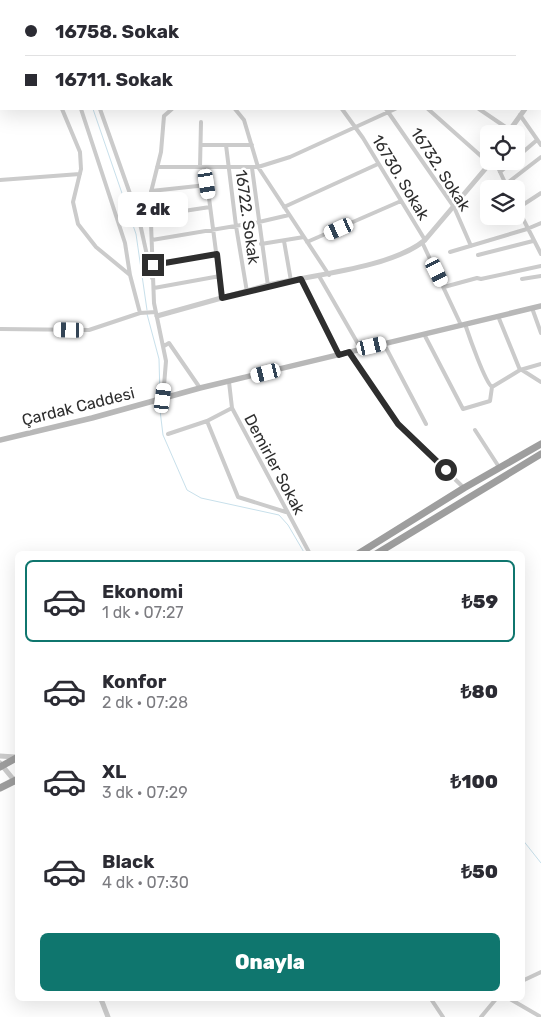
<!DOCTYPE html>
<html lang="tr">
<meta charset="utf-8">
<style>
:root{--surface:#fff;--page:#f7f7f7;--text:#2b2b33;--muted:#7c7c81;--line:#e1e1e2;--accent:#0f766e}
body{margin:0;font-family:Rubik,sans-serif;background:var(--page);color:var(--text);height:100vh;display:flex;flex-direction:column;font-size:19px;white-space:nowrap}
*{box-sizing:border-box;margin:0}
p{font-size:16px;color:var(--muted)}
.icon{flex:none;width:28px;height:28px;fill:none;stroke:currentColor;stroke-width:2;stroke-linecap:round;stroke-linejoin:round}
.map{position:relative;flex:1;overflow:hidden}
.sheet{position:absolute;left:15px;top:551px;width:510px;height:450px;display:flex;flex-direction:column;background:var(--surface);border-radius:8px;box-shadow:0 5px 20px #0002}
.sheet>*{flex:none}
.guide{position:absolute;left:0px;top:0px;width:541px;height:110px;box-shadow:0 5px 20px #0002;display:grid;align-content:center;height:110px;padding:0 25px;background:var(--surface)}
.fabs{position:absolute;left:480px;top:125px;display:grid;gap:10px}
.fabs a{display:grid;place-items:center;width:45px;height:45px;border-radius:8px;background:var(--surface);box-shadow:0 5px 20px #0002;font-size:25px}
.end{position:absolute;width:22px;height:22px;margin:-11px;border:6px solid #2e2e2e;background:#fff;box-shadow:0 0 0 2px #fff}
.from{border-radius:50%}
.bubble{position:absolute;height:35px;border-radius:8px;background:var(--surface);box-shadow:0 5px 20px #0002;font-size:16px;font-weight:800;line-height:35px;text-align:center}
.car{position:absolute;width:15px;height:30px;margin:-15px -8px;border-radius:6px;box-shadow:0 0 4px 1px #0007;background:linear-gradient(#fff 24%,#345 0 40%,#fff 0 76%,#345 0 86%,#fff 0)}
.guide b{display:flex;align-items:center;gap:18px;height:48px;font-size:19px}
.guide b+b{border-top:1px solid var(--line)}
.guide i{width:12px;height:12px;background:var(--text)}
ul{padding:9px 0 0;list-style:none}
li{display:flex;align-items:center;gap:15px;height:82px;margin:0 10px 8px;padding:0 15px;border:2px solid transparent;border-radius:8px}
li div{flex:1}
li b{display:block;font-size:19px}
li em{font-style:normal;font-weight:800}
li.current{border-color:var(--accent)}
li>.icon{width:45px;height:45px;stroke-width:1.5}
.primary-button{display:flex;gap:10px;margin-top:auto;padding:10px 25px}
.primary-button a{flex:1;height:58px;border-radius:8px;background:var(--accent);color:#fff;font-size:20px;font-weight:800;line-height:58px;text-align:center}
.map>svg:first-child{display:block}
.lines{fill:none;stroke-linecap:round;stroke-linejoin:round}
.stream{stroke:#c8e0eb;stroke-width:1}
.minor{stroke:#cbcbcb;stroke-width:4}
.tertiary{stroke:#cbcbcb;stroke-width:5}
.secondary{stroke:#b8b8b8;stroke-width:5.5}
.trunk{stroke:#9e9e9e;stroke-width:7}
.route{stroke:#2e2e2e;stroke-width:6}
.labels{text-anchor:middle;stroke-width:5;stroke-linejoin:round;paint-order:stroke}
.street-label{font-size:16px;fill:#2e2e2e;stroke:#fff}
</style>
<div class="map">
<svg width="541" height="1017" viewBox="0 0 541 1017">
<rect width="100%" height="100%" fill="#fff"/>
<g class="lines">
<path class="stream" d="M57 0V1
M93 109 136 234 147 310
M147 314 159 359 160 396
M159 402 163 435 187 490 201 498 279 515 288 525 305 554
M522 839 541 863"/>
<path class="minor" d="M49 0V1
M65 0 66 1
M156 0 157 1
M262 0 263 1
M310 0 311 1
M470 0 472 1
M150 1 152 0
M320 1 321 0
M364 1 366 0
M540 28 541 26
M540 38H541
M0 39 1 40
M62 109 80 152 81 169 73 202 78 224 96 247 130 275 140 313
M81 109 125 243 130 275
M100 109 139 219 152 278
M235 109 244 120 258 167 329 275
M342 109 363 138 425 240
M386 109 454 207 471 246
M428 109 490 164
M479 109 510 130
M520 115 541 145
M201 145H252
M226 145 236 226 247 292
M516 158 537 140
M495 161 508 189
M157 167H258L290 157 395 109
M200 167 201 122
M205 167 222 298
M252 168 268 286
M500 172 513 161
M0 180 80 174
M506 184 541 157
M151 191 207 185
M516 205 541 254
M284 207 378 164
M518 208 541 193
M151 216 210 207
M152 240 259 222 289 215
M284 241 291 281
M307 242 401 201
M422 242 461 325
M261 244 304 237
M450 252 527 229 541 223
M478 255 533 241
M153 265 217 254
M319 276 361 349
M301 279 339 355
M522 279 541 276
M444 287 477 278 481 279 541 266
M154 288 220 276
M532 308 541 333
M498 316 520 370
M465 324C469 336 485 382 492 387
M0 329 89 330 140 313 156 312
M424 334 463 409 490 401 492 387 520 370 541 364
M384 344 426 424
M164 346 169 343 200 388
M349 352 398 424 464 488
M522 370 541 382
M229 382 232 408 310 554
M163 398 166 361 154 303 150 196 161 152 164 116 172 109
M207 421 238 497 286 512
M475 430 499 467
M168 434 207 421 232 408
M522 981 541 972
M431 999 443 1017
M510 999 541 1017
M481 1017 496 999"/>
<path class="tertiary" d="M540 89 541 87
M507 134 525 109
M157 316C194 306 231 295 268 285 311 275 392 268 425 240L492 161
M0 756 15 757
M0 763 18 785
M101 999 108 1017"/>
<path class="secondary" d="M0 440 92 418 200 388 541 306"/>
<path class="trunk" d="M358 554 464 488 541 444
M376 554 541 454
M0 767 18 757
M0 788 18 779"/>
</g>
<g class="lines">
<path class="route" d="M153 265 217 254 222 298 301 279 339 355 349 352 398 424 446 470"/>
</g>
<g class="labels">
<g class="street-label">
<text transform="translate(441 169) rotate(57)" y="6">16732. Sokak</text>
<text transform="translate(401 177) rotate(59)" y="6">16730. Sokak</text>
<text transform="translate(248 217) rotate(82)" y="6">16722. Sokak</text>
<text transform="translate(78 406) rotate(-14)" y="6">Çardak Caddesi</text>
<text transform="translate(275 464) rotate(62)" y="6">Demirler Sokak</text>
</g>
</g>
</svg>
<div class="fabs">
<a><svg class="icon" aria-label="locate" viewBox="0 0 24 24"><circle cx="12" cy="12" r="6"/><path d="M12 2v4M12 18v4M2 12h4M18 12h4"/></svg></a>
<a><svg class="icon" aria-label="layers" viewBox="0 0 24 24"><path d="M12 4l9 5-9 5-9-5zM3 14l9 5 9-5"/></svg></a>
</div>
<i class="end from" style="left:446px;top:470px"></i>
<i class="end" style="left:153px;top:265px"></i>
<div class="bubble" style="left:118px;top:192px;width:70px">2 dk</div>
<i class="car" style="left:207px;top:184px;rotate:171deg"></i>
<i class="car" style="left:339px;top:229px;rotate:246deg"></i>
<i class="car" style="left:437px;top:272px;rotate:154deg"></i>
<i class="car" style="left:69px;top:330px;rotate:271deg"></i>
<i class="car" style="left:372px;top:346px;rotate:77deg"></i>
<i class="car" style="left:266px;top:373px;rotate:256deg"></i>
<i class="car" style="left:163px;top:398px;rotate:7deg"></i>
<div class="guide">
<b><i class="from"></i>16758. Sokak</b>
<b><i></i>16711. Sokak</b>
</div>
<section class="sheet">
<ul>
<li class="current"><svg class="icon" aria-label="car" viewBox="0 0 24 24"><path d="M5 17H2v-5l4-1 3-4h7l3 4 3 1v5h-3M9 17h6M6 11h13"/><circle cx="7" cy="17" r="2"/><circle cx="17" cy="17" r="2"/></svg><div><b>Ekonomi</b><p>1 dk · 07:27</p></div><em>₺59</em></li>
<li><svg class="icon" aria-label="car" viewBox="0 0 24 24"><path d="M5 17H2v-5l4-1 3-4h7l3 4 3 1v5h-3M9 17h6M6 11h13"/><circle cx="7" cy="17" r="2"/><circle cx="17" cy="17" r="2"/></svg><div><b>Konfor</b><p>2 dk · 07:28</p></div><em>₺80</em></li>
<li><svg class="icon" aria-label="car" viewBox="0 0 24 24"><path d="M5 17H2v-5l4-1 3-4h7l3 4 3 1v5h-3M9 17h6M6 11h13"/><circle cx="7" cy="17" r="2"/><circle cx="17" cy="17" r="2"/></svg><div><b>XL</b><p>3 dk · 07:29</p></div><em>₺100</em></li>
<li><svg class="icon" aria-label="car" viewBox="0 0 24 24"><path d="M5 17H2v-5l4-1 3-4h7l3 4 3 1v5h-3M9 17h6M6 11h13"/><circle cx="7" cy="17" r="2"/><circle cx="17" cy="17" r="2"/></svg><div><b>Black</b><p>4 dk · 07:30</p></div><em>₺50</em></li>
</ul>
<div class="primary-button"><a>Onayla</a></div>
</section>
</div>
